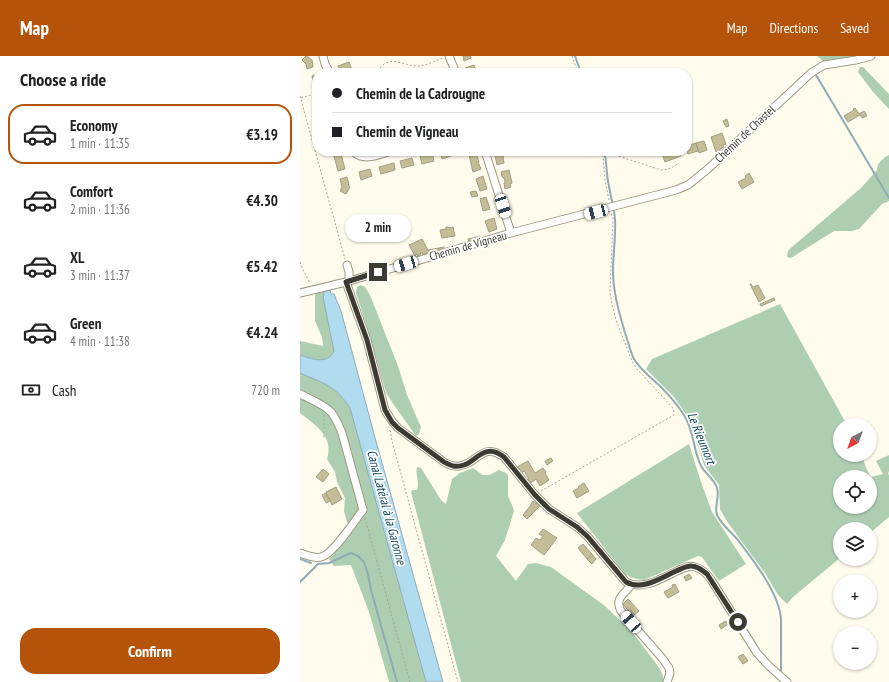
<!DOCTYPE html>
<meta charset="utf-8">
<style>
:root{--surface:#fff;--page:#f2f2f2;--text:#202124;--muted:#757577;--line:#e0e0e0;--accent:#b45309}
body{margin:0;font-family:"PT Sans Narrow",sans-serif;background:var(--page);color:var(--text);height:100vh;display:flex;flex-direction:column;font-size:15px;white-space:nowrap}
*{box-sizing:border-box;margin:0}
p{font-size:13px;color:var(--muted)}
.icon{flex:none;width:22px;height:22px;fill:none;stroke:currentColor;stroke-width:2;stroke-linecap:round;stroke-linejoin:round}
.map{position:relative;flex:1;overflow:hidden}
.details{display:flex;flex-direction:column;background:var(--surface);width:300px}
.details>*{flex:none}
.hud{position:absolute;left:12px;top:12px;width:380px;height:88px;border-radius:16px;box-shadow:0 1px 3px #0004;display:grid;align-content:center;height:88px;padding:0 20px;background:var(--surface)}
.needle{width:26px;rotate:221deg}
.fabs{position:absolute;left:533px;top:362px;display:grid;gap:8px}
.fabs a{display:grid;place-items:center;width:44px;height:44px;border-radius:50%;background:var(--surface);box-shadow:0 1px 3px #0004;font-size:20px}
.end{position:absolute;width:18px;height:18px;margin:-9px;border:5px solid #3d3b31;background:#fff;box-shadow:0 0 0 2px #fff}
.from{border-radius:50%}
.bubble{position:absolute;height:28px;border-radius:14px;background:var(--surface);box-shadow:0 1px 3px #0004;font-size:13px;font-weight:700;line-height:28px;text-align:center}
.car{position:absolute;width:12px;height:24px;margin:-12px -6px;border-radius:5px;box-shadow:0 0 3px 1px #0007;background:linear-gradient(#fff 24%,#345 0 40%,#fff 0 76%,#345 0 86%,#fff 0)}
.hud b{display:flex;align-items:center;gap:14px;height:38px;font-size:15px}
.hud b+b{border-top:1px solid var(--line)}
.hud i{width:10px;height:10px;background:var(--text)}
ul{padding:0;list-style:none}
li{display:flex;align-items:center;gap:12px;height:60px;margin:0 8px 6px;padding:0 12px;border:2px solid transparent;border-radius:16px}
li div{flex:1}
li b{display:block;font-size:15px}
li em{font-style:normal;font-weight:700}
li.active{border-color:var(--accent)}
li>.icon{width:36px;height:36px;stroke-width:1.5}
h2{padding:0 20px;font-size:18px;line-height:48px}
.pay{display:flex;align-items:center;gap:10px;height:44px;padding:0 20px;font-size:15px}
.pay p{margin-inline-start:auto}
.action{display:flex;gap:8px;margin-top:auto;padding:8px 20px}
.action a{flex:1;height:46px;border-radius:16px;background:var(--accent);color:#fff;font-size:16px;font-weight:700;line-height:46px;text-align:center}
header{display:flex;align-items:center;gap:24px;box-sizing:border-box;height:56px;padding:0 20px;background:var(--accent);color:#fff}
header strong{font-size:19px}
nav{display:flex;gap:22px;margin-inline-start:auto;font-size:14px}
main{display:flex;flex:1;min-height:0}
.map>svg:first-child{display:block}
.forest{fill:#aeceb2;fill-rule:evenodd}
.water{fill:#b1dcef;stroke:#8eacb6}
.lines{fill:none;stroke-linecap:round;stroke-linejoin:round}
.stream{stroke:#8eacb6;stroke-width:2}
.building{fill:#c4bd97;stroke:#a29e86}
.minor-casing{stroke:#9e9982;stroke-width:9}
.path{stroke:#a9a699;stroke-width:1;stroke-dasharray:2 2;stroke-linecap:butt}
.minor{stroke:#fff;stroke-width:7}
.route{stroke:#3d3b31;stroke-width:5}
.labels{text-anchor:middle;stroke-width:3.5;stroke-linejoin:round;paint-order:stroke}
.street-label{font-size:12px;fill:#3d3b31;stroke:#fff}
.water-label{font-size:13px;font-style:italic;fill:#10485d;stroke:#fff}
</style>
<header>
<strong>Map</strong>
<nav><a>Map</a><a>Directions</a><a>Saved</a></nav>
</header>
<main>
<section class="details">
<h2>Choose a ride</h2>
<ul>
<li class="active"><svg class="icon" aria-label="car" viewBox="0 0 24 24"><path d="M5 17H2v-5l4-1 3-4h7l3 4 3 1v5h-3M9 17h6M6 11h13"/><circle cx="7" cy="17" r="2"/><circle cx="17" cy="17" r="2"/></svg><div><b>Economy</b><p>1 min · 11:35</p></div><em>€3.19</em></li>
<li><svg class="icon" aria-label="car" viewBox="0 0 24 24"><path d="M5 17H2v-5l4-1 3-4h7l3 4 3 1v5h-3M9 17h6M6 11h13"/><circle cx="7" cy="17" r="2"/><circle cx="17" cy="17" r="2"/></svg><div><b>Comfort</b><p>2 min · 11:36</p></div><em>€4.30</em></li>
<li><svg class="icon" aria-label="car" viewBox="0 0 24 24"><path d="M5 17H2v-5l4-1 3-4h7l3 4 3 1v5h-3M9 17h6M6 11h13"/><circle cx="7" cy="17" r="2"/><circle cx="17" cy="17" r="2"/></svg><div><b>XL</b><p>3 min · 11:37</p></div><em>€5.42</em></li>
<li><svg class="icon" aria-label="car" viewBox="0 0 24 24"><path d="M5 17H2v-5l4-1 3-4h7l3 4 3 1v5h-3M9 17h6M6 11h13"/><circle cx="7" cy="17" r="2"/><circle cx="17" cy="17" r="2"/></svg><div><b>Green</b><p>4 min · 11:38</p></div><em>€4.24</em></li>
</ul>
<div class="pay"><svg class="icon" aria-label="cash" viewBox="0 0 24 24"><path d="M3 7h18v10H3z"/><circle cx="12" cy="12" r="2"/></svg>Cash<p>720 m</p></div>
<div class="action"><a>Confirm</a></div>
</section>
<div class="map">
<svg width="589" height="626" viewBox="0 0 589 626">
<rect width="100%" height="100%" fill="#fffced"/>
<path class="forest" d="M517 0H560L524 6Z
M560 11H563L589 38V53L573 36 558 16Z
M589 99V145L582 148 559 173 552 175H534L491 202 487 201 488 195 492 191 561 132 577 114 578 108 585 101Z
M61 229 65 231 70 239 98 310 107 339 121 371 119 378 116 380 94 349 86 337 71 283 56 237 57 231Z
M23 236 24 240 23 241 34 295C28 309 11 303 0 299V285L23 290 22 281 15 265V237Z
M480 248 547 369H540V399H562L566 412 571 421 583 418 576 405 589 399V415L588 418 589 419V461L570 477V473H540V502L493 541 487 548 478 539 465 517 426 464 420 453 419 429 404 409 392 372 388 361 374 341 346 313 352 303ZM540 421H570V451H540Z
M0 317C23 327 36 330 50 352L126 626H89L69 556 51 509 34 510 29 503 39 492 53 474 47 466 44 455 45 442 37 426 35 416 27 403C34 380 16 370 0 357Z
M389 388 401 426 412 456 446 508 419 525 402 501 398 500 344 524C336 523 330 522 324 517L277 457Z
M117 411 121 412 141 444 146 448 152 423 160 417 173 412 183 419H189L199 414 206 417 208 419V440L212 449 214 455 205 484 196 500 216 525 228 508 236 507 251 511 305 550 334 578 360 613 363 620V626H161L111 436 112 434H117C120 426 115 419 117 411Z"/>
<path class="water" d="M30 234 31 238H34L41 255 74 378 143 626H126L50 352C36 330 23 327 0 317V299C11 303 28 309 34 295L23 241 24 240 23 236Z"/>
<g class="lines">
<path class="stream" d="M275 0 281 17
M516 19 589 142
M304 95C307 105 306 115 308 125 310 138 314 151 315 163 316 181 313 198 313 215 313 236 319 256 325 277 328 285 330 295 334 303 340 313 350 321 359 329 368 338 377 348 384 359 394 374 393 394 401 410 405 417 415 424 417 432 420 440 414 450 417 459 421 468 431 476 438 484 454 505 479 537 481 563V618
M0 503 11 507
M0 526 18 508 29 507 51 497 58 500 64 506 68 518 71 534 97 626"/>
</g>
<path class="building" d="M6 0H7L12 4 13 11 7 13 6 8 2 4Z
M163 0H170L171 2 164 5Z
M49 6 53 17H47V15L41 17 38 10Z
M174 9 177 17H167L165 12Z
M17 18V31H15L12 20Z
M555 52 559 58 564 55 567 60 562 62 560 59 548 66 544 60 554 54 553 53Z
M427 63 429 70 426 71 423 65Z
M422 77 426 88 423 89 424 91 420 93V94L416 96 411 81Z
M404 85 407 94 399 97 396 87Z
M396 87 398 95 388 98 387 95V90Z
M140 95H153L154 99 142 103Z
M198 95H202L205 97 203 102 204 107 197 109 195 100Z
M361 95H380L381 100 365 106Z
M132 96 134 105 122 108 120 100Z
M176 97 179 106H178L181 113 173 116 169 99Z
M41 98 45 113 38 115 34 100Z
M112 102 114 109 102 112 100 105Z
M94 107 95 114 81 118 79 111Z
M70 113 72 120 61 124 59 116Z
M209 114 212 127 210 128 211 131 205 133 204 127 205 126 204 122 202 121 201 116Z
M449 117 454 126 442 133 438 126 446 122 445 120Z
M183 120 187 133 180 135 176 123Z
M47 121 49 128 48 129 50 131 46 138 40 135 42 131 40 123Z
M176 135 178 140 172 141 170 136Z
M186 141 190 153 183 155 180 143Z
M194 162 197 173 189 176 185 165Z
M146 171H148L149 172 153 171 155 180 142 182 140 174 146 173Z
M180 180 181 183 169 187 168 183Z
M122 183 129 196 123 199 121 196 120 197 121 198 118 200 117 198 115 200 109 189Z
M144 191V193L129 196 128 194Z
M450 228H451L453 231 458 229 465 242 459 246Z
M474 242 475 244 461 250 460 248Z
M251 402 253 405 247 409 245 405Z
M228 405 235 417 243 412 246 416 245 417 249 424 240 430 236 423 230 428 226 424 229 423 224 415 221 417 217 411Z
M23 413 29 418 23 426 16 421Z
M284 427 289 435 277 442 273 435 279 432 278 431Z
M36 431 42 443 32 449 26 436Z
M26 437 30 445 26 447 22 439Z
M233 445 240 450 227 463 223 459 231 449V448Z
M243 473 257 482 244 499 231 489 236 482 240 484 243 480 239 478Z
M283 488 292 498 287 503 278 492Z
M292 498 296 503 292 508 287 503Z
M389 518 392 522 386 525 384 521Z
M375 528 379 536 368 542 364 536 373 531 372 529Z
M328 543 339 555 333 560 331 558 332 557 331 556 330 557 323 548Z
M426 565 428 568 421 573 419 569Z
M443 598 448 605 443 608 438 601Z"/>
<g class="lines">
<defs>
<path id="minor" d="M23 0 25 8 30 17
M149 0 156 17
M52 95C64 106 78 99 91 95
M185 95 211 177
M47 209 49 216V225
M46 226 67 284 85 354 92 365 98 372 144 406C149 409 153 411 159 410 178 408 182 385 204 401L235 439 249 453 277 471 288 481 326 526C343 535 362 522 377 515 383 512 389 509 395 511 403 513 408 519 412 525L457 597 469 610 487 626
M0 237 46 226 211 177 376 134 388 129 409 112 511 17 524 9 556 4 571 0
M0 338C10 343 23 348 31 356 36 362 39 370 42 377L63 454C55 464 33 499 21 501 14 503 7 499 0 497
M331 529C325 538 314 542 321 555L362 602 369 612 370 617 367 626"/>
</defs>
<use href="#minor" class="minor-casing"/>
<path class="path" d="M272 0 278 17
M74 17C78 14 81 11 84 8 94 2 104 9 115 10 124 11 134 5 143 2
M0 40 45 203
M1 42 17 37
M301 95 303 100 305 125 309 144
M313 95 318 100 361 114C369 114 373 111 379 107
M0 206 3 214 10 227
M24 359V382
M90 374 92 385 158 626
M241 435 374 359V355L372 351 337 313 332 305 316 264 312 248 310 236 313 163 311 157
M65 462 110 626"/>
<use href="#minor" class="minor"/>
</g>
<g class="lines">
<path class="route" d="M78 216 46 226 67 284 85 354 92 366 98 372 144 406C147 408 150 409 153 410 175 414 180 383 204 401L235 439 249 453 277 471 288 481 326 526C342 535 361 522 376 515 381 513 386 510 391 510 397 510 402 514 407 518L438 566"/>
</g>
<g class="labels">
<g class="street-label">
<text transform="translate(445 78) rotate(-43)" y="4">Chemin de Chastel</text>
<text transform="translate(168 190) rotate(-16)" y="4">Chemin de Vigneau</text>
</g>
<g class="water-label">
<text transform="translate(402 382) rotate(68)" y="5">Le Rieumort</text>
<text transform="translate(87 451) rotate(75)" y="5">Canal Latéral à la Garonne</text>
</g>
</g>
</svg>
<div class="fabs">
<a><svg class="needle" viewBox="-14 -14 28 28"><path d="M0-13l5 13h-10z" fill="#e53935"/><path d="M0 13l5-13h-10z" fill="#757577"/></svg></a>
<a><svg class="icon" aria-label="locate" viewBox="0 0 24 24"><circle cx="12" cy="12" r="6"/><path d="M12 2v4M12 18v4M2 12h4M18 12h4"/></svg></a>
<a><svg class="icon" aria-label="layers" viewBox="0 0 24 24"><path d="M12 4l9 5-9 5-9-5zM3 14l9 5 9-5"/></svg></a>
<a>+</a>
<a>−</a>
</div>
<i class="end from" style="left:438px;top:566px"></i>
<i class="end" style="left:78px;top:216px"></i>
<div class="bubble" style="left:45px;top:158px;width:66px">2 min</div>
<i class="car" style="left:203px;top:150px;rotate:162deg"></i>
<i class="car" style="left:296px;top:156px;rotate:256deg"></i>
<i class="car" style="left:106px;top:208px;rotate:254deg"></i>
<i class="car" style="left:331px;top:566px;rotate:319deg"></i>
<div class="hud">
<b><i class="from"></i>Chemin de la Cadrougne</b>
<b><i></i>Chemin de Vigneau</b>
</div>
</div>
</main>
